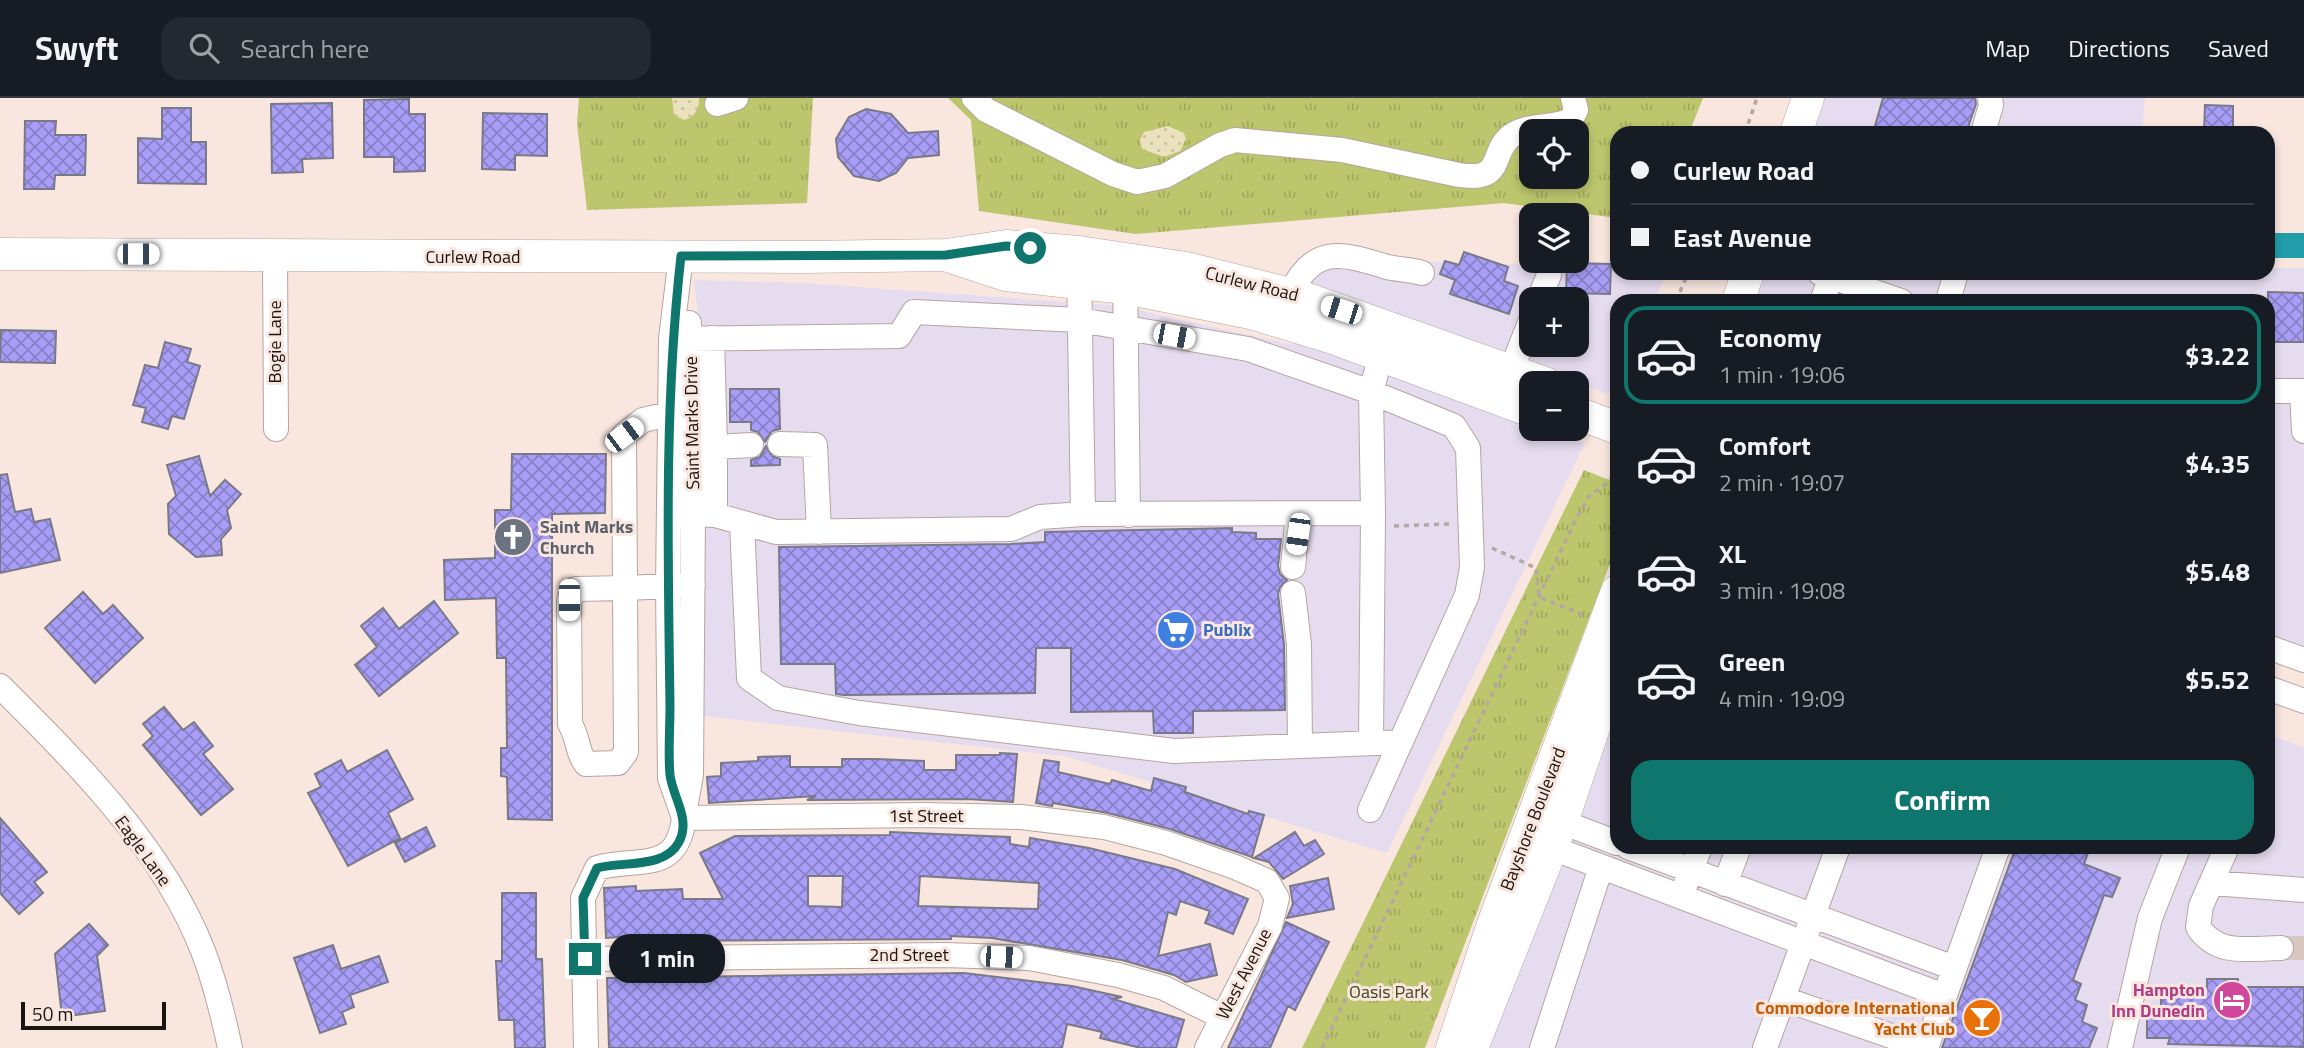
<!DOCTYPE html>
<meta charset="utf-8">
<style>
:root{--surface:#171b24;--page:#242831;--text:#f1f3f6;--muted:#9ea1a6;--line:#363941;--accent:#0f766e}
body{margin:0;font-family:"Titillium Web",sans-serif;background:var(--page);color:var(--text);height:100vh;display:flex;flex-direction:column;font-size:26px;white-space:nowrap}
*{box-sizing:border-box;margin:0}
p{font-size:23px;color:var(--muted)}
.icon{flex:none;width:38px;height:38px;fill:none;stroke:currentColor;stroke-width:2;stroke-linecap:round;stroke-linejoin:round}
.map{position:relative;flex:1;overflow:hidden}
.panel{position:absolute;left:1610px;top:196px;width:665px;height:560px;display:flex;flex-direction:column;background:var(--surface);border-radius:21px;box-shadow:0 4px 10px #0003}
.panel>*{flex:none}
.guide{position:absolute;left:1610px;top:28px;width:665px;height:154px;border-radius:21px;box-shadow:0 4px 10px #0003;display:grid;align-content:center;height:154px;padding:0 21px;background:var(--surface)}
.tools{position:absolute;left:1519px;top:21px;display:grid;gap:14px}
.tools a{display:grid;place-items:center;width:70px;height:70px;border-radius:14px;background:var(--surface);box-shadow:0 4px 10px #0003;font-size:35px}
.scale{position:absolute;left:21px;bottom:18px;width:145px;box-sizing:border-box;padding-left:7px;border:4px solid #1b1512;border-top:0;font-size:19px;line-height:24px;white-space:nowrap;color:#1b1512;-webkit-text-stroke:5px #f8e6df;paint-order:stroke}
.end{position:absolute;width:32px;height:32px;margin:-16px;border:9px solid #0f766e;background:#fff;box-shadow:0 0 0 4px #fff}
.from{border-radius:50%}
.bubble{position:absolute;height:49px;border-radius:21px;background:var(--surface);box-shadow:0 4px 10px #0003;font-size:23px;font-weight:700;line-height:49px;text-align:center}
.car{position:absolute;width:21px;height:42px;margin:-21px -10px;border-radius:9px;box-shadow:0 0 5px 2px #0007;background:linear-gradient(#fff 24%,#345 0 40%,#fff 0 76%,#345 0 86%,#fff 0)}
.guide b{display:flex;align-items:center;gap:24px;height:66px;font-size:26px}
.guide b+b{border-top:2px solid var(--line)}
.guide i{width:18px;height:18px;background:var(--text)}
ul{padding:12px 0 0;list-style:none}
li{display:flex;align-items:center;gap:21px;height:98px;margin:0 14px 10px;padding:0 7px;border:4px solid transparent;border-radius:21px}
li div{flex:1}
li b{display:block;font-size:26px}
li em{font-style:normal;font-weight:700}
li.selected{border-color:var(--accent)}
li>.icon{width:63px;height:63px;stroke-width:1.5}
.action{display:flex;gap:14px;margin-top:auto;padding:14px 21px}
.action a{flex:1;height:80px;border-radius:21px;background:var(--accent);color:#fff;font-size:28px;font-weight:700;line-height:80px;text-align:center}
header{display:flex;align-items:center;gap:42px;box-sizing:border-box;height:98px;padding:0 35px;background:var(--surface);border-bottom:2px solid var(--line)}
header strong{font-size:33px}
nav{display:flex;gap:38px;margin-inline-start:auto;font-size:24px}
.search{width:490px;height:63px;background:var(--page);display:flex;align-items:center;gap:18px;box-sizing:border-box;padding:0 24px;border-radius:21px;color:var(--muted);font-size:26px}
.map>svg:first-child{display:block}
.commercial{fill:#e6dcf0;fill-rule:evenodd}
.grass{fill:url(#grass-tufts);fill-rule:evenodd}
.sand{fill:url(#sand-dots)}
.water{fill:#219ea9}
.building{fill:url(#building-cross-hatch);stroke:#7a7987;stroke-width:2;fill-rule:evenodd}
.lines{fill:none;stroke-linecap:round;stroke-linejoin:round}
.minor-tunnel{stroke:#d7c7c0;stroke-width:24;stroke-dasharray:24 12;stroke-linecap:butt}
.minor-casing{stroke:#b6a59e;stroke-width:26}
.major-casing{stroke:#b6a59e;stroke-width:33}
.path{stroke:#b5a7a1;stroke-width:3.5;stroke-dasharray:5 5;stroke-linecap:butt}
.minor{stroke:#fff;stroke-width:24}
.major{stroke:#fff;stroke-width:32}
.route{stroke:#0f766e;stroke-width:9}
.labels{text-anchor:middle;stroke-width:6;stroke-linejoin:round;paint-order:stroke}
.street-label{font-size:18px;fill:#1b1512;stroke:#f8e6df}
.worship-label{font-size:18px;font-weight:bold;fill:#5b616d;stroke:#f8e6df;text-anchor:start}
.shop-label{font-size:18px;font-weight:bold;fill:#366cbe;stroke:#f8e6df;text-anchor:start}
.hotel-label{font-size:18px;font-weight:bold;fill:#b23c85;stroke:#f8e6df;text-anchor:end}
.park-label{font-size:18px;fill:#43471d;stroke:#f8e6df}
.food-label{font-size:18px;font-weight:bold;fill:#c56008;stroke:#f8e6df;text-anchor:end}
</style>
<header>
<strong>Swyft</strong>
<div class="search"><svg class="icon" aria-label="search" viewBox="0 0 24 24"><circle cx="10" cy="10" r="6"/><path d="M15 15l6 6"/></svg>Search here</div>
<nav><a>Map</a><a>Directions</a><a>Saved</a></nav>
</header>
<div class="map">
<svg width="2304" height="950" viewBox="0 0 2304 950">
<defs>
<pattern id="grass-tufts" width="24" height="20" patternUnits="userSpaceOnUse" patternTransform="scale(1.75)"><rect width="24" height="20" fill="#bbc66d"/><path d="M3 7l-1-3M5 7V3M7 7l1-3M15 17l-1-3M17 17v-4M19 17l1-3" fill="none" stroke="#a0a95d"/></pattern>
<pattern id="sand-dots" width="8" height="8" patternUnits="userSpaceOnUse" patternTransform="scale(1.75)"><rect width="8" height="8" fill="#ebe1bc"/><path d="M2 2h.1M6 6h.1" fill="none" stroke="#c9c0a1" stroke-width="1.8" stroke-linecap="round"/></pattern>
<pattern id="building-cross-hatch" width="8" height="8" patternUnits="userSpaceOnUse" patternTransform="scale(1.75)"><rect width="8" height="8" fill="#a89ef7"/><path d="M0 0l8 8M0 8l8-8" fill="none" stroke="#8880c7"/></pattern>
</defs>
<rect width="100%" height="100%" fill="#f8e6df"/>
<path class="commercial" d="M1818 0H2145L2142 35H1807Z
M1297 159 1617 170V175H1667L1654 203H1617V279L1608 296 1364 207 1296 186ZM1531 201H1577V247H1531Z
M2268 170H2304V282L2268 281V203H1749L1759 175H2268Z
M694 182 802 185 1120 208 1293 247V240L1531 325V331H1547L1585 345 1387 755 1064 658 702 618 701 240Z
M2268 304 2304 305V550L2268 537Z
M1617 594V749H2268V636L2304 650V950H1486Z"/>
<path class="grass" d="M579 0H813L807 105 587 112 577 26Z
M948 0H1703L1689 35H1617V120L1504 105 1136 136 979 113 971 22ZM1531 33H1577V79H1531Z
M1584 372 1617 385V447L1425 950H1302Z"/>
<path class="sand" d="M672 0H699C700 10 694 20 684 22L674 17Z
M1168 28 1184 35 1186 41 1180 53 1164 59 1142 51 1140 42 1144 34Z"/>
<path class="water" d="M2268 135H2304V160H2268Z"/>
<path class="building" d="M1883 0H1975L1976 6 1966 35H1873Z
M409 1V16H425V73L394 74V59H364V2Z
M332 5 333 60 302 61 303 74 272 75 271 6Z
M2205 7 2233 8V35H2204Z
M162 10H191V44H206V86L138 85V40L162 41Z
M866 11 891 16 908 35 938 33 939 57 908 60 896 75 879 83 854 78 838 59 836 41 849 19Z
M483 15 547 16V58L515 57V72L482 71Z
M25 23H56L55 37H86L85 77H55L54 91H24Z
M1464 154 1508 169 1504 183 1518 188 1509 216 1450 196 1455 182 1440 176 1445 163 1459 167Z
M1567 165 1611 166 1610 196 1566 195Z
M2268 194 2304 195V244H2268Z
M1 232 56 233 55 265 0 264Z
M165 244 191 251 187 264 200 268 184 321 172 318 168 331 142 324 146 310 133 307 145 267 158 270Z
M730 291H779L780 331 772 333 765 344 758 334 751 332V324H730Z
M766 348 772 358 780 361V367L751 368V362L760 359Z
M512 356H606L605 415 552 416V722L508 721 507 679 501 678V650H507L506 560H497L496 500 445 502 444 462 495 460V412H511Z
M199 358 210 398 225 382 241 396 227 412 231 430 221 441 222 457 196 459 169 436 168 406 176 398 167 367Z
M7 376 15 414 31 411 34 424 50 421 60 462 0 475V377Z
M1232 430V434L1256 435V441H1281L1278 468 1280 476 1287 482 1280 489 1278 496 1284 547 1285 612 1193 613V635H1154L1153 613 1071 614V550H1036L1035 595 845 597 836 596 835 566H781L779 449 1011 446 1045 444V434Z
M83 494 103 516 113 507 143 540 95 585 45 530Z
M434 503 458 535 379 598 355 567 377 549 361 528 383 510 399 531Z
M164 609 183 632 194 624 213 648 203 656 233 691 201 717 143 647 153 638 143 626Z
M387 652 413 701 388 715 400 740 348 768 308 695 321 689 315 676 341 662 347 674Z
M1000 655 1017 656 1013 704 968 701 807 702 816 698 709 705 707 679 721 678V665L758 663V659L790 658V669H842V661H876L924 663V672H956V657H1000Z
M1044 662 1059 664 1058 674 1110 686 1112 682 1151 693 1154 680 1186 689 1185 694 1248 716 1249 713 1264 717 1252 759 1170 731 1108 715 1053 705 1052 708 1036 705Z
M0 720 47 774 34 784 43 795 19 816 0 795Z
M426 729 435 748 405 764 395 745Z
M890 734 1010 739V746L1029 749 1030 740 1089 750 1175 771 1248 801 1233 836 1205 825 1210 813 1180 803 1176 817 1168 814 1158 858 1210 846 1217 877 1186 884 1174 877 1122 862 992 840 951 838V841L652 843 651 837 606 840 604 790 636 788V793L682 791 683 801H723L700 755 735 738 890 737ZM808 778H843L842 809 808 808ZM920 778 1039 785 1038 811 918 808Z
M1295 734 1304 748 1315 742 1324 756 1283 781 1269 764 1254 760Z
M2016 749H2090L2084 766 2120 780 2112 799 2104 797 2073 882 2081 886 2075 902 2087 907 2082 924 2097 930 2089 950H1942Z
M1328 780 1334 811 1287 820 1293 806 1290 788Z
M502 795H536V861H542L545 950H515L514 922H499L496 863H502Z
M1286 824 1329 844 1295 912 1288 908 1270 950H1228Z
M89 826 108 847 97 858 105 913 62 919 55 856Z
M333 847 341 871 379 858 388 884 350 897 354 909 342 914 346 926 320 935 294 860Z
M964 875 1072 888 1122 899 1113 901 1184 922 1176 950H1141L1100 940 1102 934 1067 926 1062 950H609L607 880Z
M2207 881H2238V889H2304V949L2168 946 2170 940H2147V915H2161V889H2207Z"/>
<g class="lines">
<path class="minor-tunnel" d="M2281 850H2304"/>
<defs>
<path id="minor" d="M974 0 986 12 1113 76 1137 84 1165 78 1220 47 1235 42 1342 52 1459 77C1506 84 1489 55 1511 38 1528 25 1552 31 1571 22L1576 12 1573 0
M717 6 736 0
M1983 35 1991 7 1990 0
M275 157 276 331
M681 158 671 241 668 488 670 680 684 720
M1079 168 1083 416
M1125 173 1128 417
M1820 175 1901 203
M1290 196C1313 148 1339 154 1384 168 1396 172 1409 171 1422 175
M1539 201 1549 177
M1822 203 1831 179
M1948 203 1956 175
M712 240 715 349
M671 241 899 238 914 214 1080 222 1248 251 1371 294 1454 328 1468 350 1472 469 1467 497 1370 712
M1511 273 1531 222
M2268 293H2304
M2302 293 2304 333
M669 316 643 322 624 337 625 490 576 491 569 502 570 626C579 640 576 653 586 666L618 665 626 654 625 490 693 487
M780 346 815 347 819 434
M670 415 715 417 776 434 1011 431 1040 419 1083 416 1373 415 1371 294 1381 257
M715 417V349L751 347
M742 425 749 580 778 600 859 615 1174 653 1401 644
M1293 469 1298 416
M1293 495 1299 546 1300 648
M2268 549 2304 562
M0 588C77 665 163 750 203 853 215 884 223 917 230 950
M2268 590 2304 603
M1371 645 1373 415
M684 716 691 677 693 415 689 225
M1562 724 1617 745
M1628 749 1954 870
M2227 749 2201 808 2198 829C2218 859 2249 850 2281 850
M1552 750 1944 898
M2212 785 2304 792
M1725 786 1739 749
M1685 788 1700 749
M585 861 945 857 1029 860 1118 877 1164 890 1222 919
M1784 901 1926 950
M586 950 583 800 597 770C639 758 677 777 684 720L924 717 1021 719 1104 729 1166 745 1235 769 1267 783 1277 800 1270 828 1207 950
M1542 950 1601 769
M1765 950 1838 749
M1926 950 1998 749
M2120 950 2150 820 2178 749"/>
<path id="major" d="M1796 35 1808 0
M0 156 805 159 946 157 1006 148 1079 154 1186 170 1302 199 1545 285
M951 159 1006 177 1125 190 1251 215 1333 240 1531 313
M1738 203 1748 175
M1577 315 1617 330
M1452 950 1492 829 1617 493
M1472 950 1562 724 1617 562"/>
</defs>
<use href="#minor" class="minor-casing"/>
<use href="#major" class="major-casing"/>
<path class="path" d="M1745 35 1757 0
M1676 203 1688 175
M1394 428 1449 426
M1492 450 1536 470 1539 499 1584 517
M1322 950 1577 419 1590 397 1605 387 1617 374"/>
<use href="#minor" class="minor"/>
<use href="#major" class="major"/>
</g>
<g class="lines">
<path class="route" d="M585 861 583 800 597 770C623 763 665 771 679 744 691 721 673 700 670 677 668 655 670 631 670 608 668 458 664 307 681 158L946 157 1006 148 1030 150"/>
</g>
<defs>
<symbol id="church-disc" viewBox="-11 -11 22 22"><circle r="9.5" fill="#6b7280" stroke="#f8e6df"/><path d="M-1.2-6h2.4v3.5h3.3v2.4h-3.3V6h-2.4V-.1h-3.3v-2.4h3.3Z" fill="#fff"/></symbol>
<symbol id="supermarket-disc" viewBox="-11 -11 22 22"><circle r="9.5" fill="#3f7fe0" stroke="#f8e6df"/><path d="M-6-5.5h2.5l.6 2H6L4.5 2H-2.5L-4.4-4H-6ZM-1.5 3.2a1.3 1.3 0 1 0 .1 0ZM3 3.2a1.3 1.3 0 1 0 .1 0Z" fill="#fff"/></symbol>
<symbol id="hotel-disc" viewBox="-11 -11 22 22"><circle r="9.5" fill="#d1479c" stroke="#f8e6df"/><path d="M-6-4.5h1.5V1H6V5H4.5V3h-9V5H-6ZM-4 0a1.8 1.8 0 1 1 3.6 0ZM.5 0V-2.5h3Q6-2.5 6 0Z" fill="#fff"/></symbol>
<symbol id="bar-disc" viewBox="-11 -11 22 22"><circle r="9.5" fill="#e8710a" stroke="#f8e6df"/><path d="M-6-5H6L.8 .8V4.5H3.5V6h-7V4.5H-.8V.8Z" fill="#fff"/></symbol>
</defs>
<g fill-rule="evenodd">
<use href="#church-disc" x="491" y="417" width="44" height="44"/>
<use href="#supermarket-disc" x="1154" y="510" width="44" height="44"/>
<use href="#hotel-disc" x="2210" y="880" width="44" height="44"/>
<use href="#bar-disc" x="1960" y="898" width="44" height="44"/>
</g>
<g class="labels">
<g class="street-label">
<text x="473" y="165">Curlew Road</text>
<text transform="translate(1252 186) rotate(14)" y="6">Curlew Road</text>
<text transform="translate(275 244) rotate(-90)" y="6">Bogie Lane</text>
<text transform="translate(692 325) rotate(-91)" y="6">Saint Marks Drive</text>
<text x="926" y="724">1st Street</text>
<text transform="translate(1533 721) rotate(-69)" y="6">Bayshore Boulevard</text>
<text transform="translate(143 753) rotate(54)" y="6">Eagle Lane</text>
<text x="909" y="863">2nd Street</text>
<text transform="translate(1244 876) rotate(-63)" y="6">West Avenue</text>
</g>
<g class="worship-label">
<text x="540" y="435">Saint Marks<tspan x="540" dy="21">Church</tspan></text>
</g>
<g class="shop-label">
<text x="1203" y="538">Publix</text>
</g>
<g class="hotel-label">
<text x="2205" y="898">Hampton<tspan x="2205" dy="21">Inn Dunedin</tspan></text>
</g>
<g class="park-label">
<text x="1389" y="900">Oasis Park</text>
</g>
<g class="food-label">
<text x="1955" y="916">Commodore International<tspan x="1955" dy="21">Yacht Club</tspan></text>
</g>
</g>
</svg>
<div class="tools">
<a><svg class="icon" aria-label="locate" viewBox="0 0 24 24"><circle cx="12" cy="12" r="6"/><path d="M12 2v4M12 18v4M2 12h4M18 12h4"/></svg></a>
<a><svg class="icon" aria-label="layers" viewBox="0 0 24 24"><path d="M12 4l9 5-9 5-9-5zM3 14l9 5 9-5"/></svg></a>
<a>+</a>
<a>−</a>
</div>
<div class="scale">50 m</div>
<i class="end from" style="left:1030px;top:150px"></i>
<i class="end" style="left:585px;top:861px"></i>
<div class="bubble" style="left:609px;top:836px;width:116px">1 min</div>
<i class="car" style="left:138px;top:156px;rotate:90deg"></i>
<i class="car" style="left:1341px;top:212px;rotate:288deg"></i>
<i class="car" style="left:1174px;top:238px;rotate:101deg"></i>
<i class="car" style="left:624px;top:337px;rotate:53deg"></i>
<i class="car" style="left:1298px;top:436px;rotate:188deg"></i>
<i class="car" style="left:569px;top:502px;rotate:180deg"></i>
<i class="car" style="left:1001px;top:859px;rotate:92deg"></i>
<div class="guide">
<b><i class="from"></i>Curlew Road</b>
<b><i></i>East Avenue</b>
</div>
<section class="panel">
<ul>
<li class="selected"><svg class="icon" aria-label="car" viewBox="0 0 24 24"><path d="M5 17H2v-5l4-1 3-4h7l3 4 3 1v5h-3M9 17h6M6 11h13"/><circle cx="7" cy="17" r="2"/><circle cx="17" cy="17" r="2"/></svg><div><b>Economy</b><p>1 min · 19:06</p></div><em>$3.22</em></li>
<li><svg class="icon" aria-label="car" viewBox="0 0 24 24"><path d="M5 17H2v-5l4-1 3-4h7l3 4 3 1v5h-3M9 17h6M6 11h13"/><circle cx="7" cy="17" r="2"/><circle cx="17" cy="17" r="2"/></svg><div><b>Comfort</b><p>2 min · 19:07</p></div><em>$4.35</em></li>
<li><svg class="icon" aria-label="car" viewBox="0 0 24 24"><path d="M5 17H2v-5l4-1 3-4h7l3 4 3 1v5h-3M9 17h6M6 11h13"/><circle cx="7" cy="17" r="2"/><circle cx="17" cy="17" r="2"/></svg><div><b>XL</b><p>3 min · 19:08</p></div><em>$5.48</em></li>
<li><svg class="icon" aria-label="car" viewBox="0 0 24 24"><path d="M5 17H2v-5l4-1 3-4h7l3 4 3 1v5h-3M9 17h6M6 11h13"/><circle cx="7" cy="17" r="2"/><circle cx="17" cy="17" r="2"/></svg><div><b>Green</b><p>4 min · 19:09</p></div><em>$5.52</em></li>
</ul>
<div class="action"><a>Confirm</a></div>
</section>
</div>
